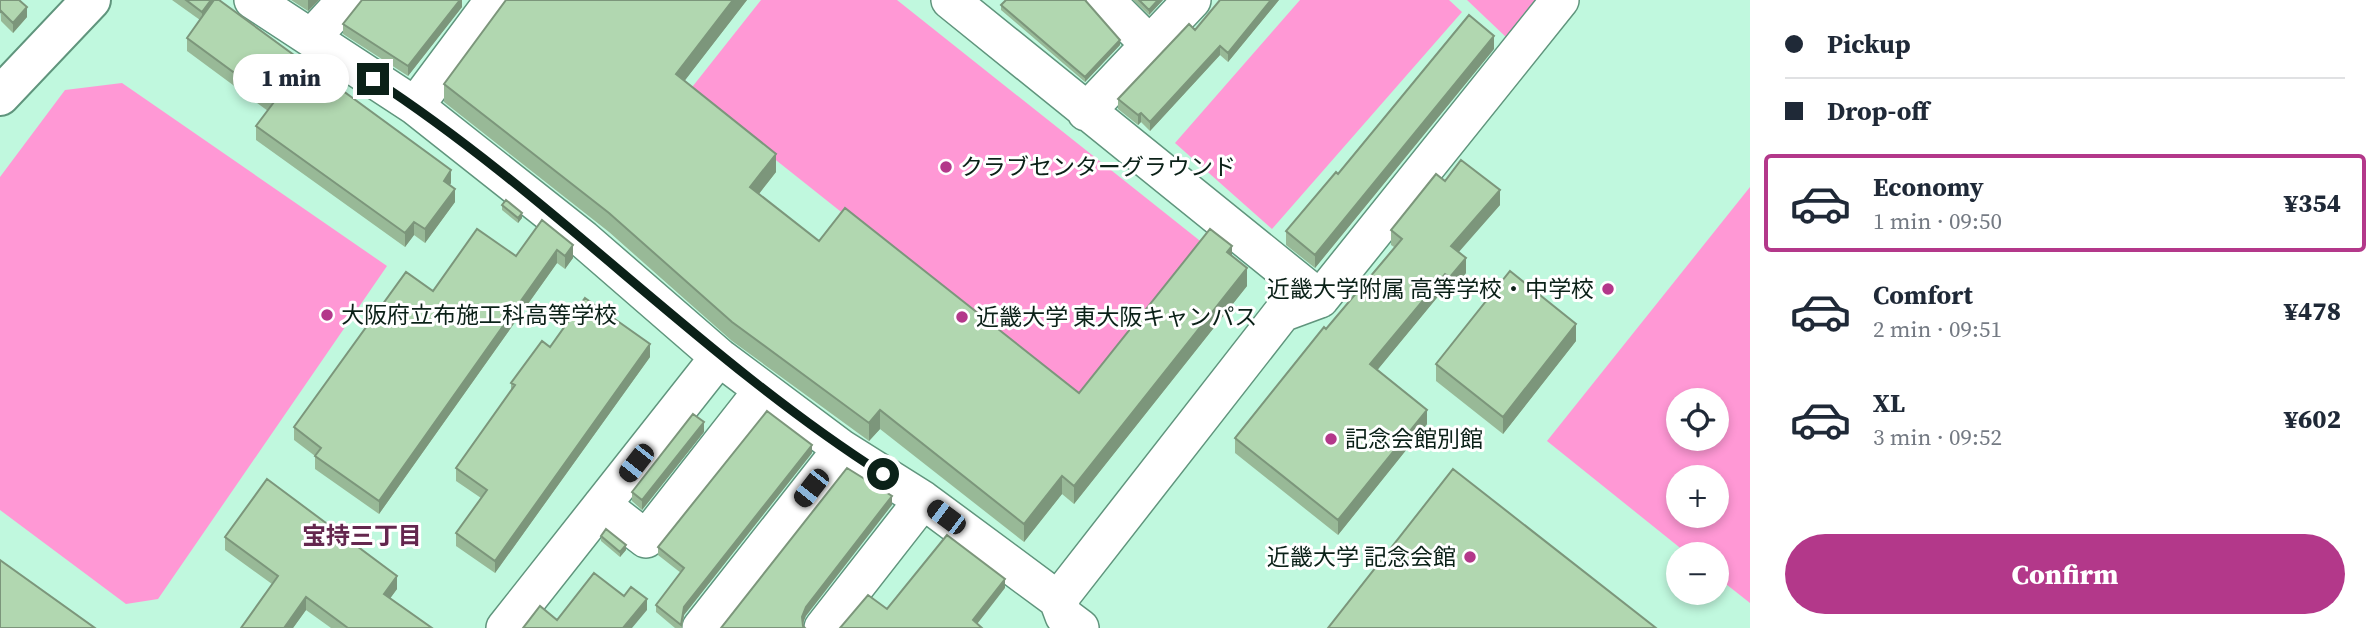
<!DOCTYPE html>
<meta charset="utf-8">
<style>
:root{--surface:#fff;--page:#f6f6f7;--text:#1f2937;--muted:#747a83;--line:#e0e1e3;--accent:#b3388a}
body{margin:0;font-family:"Source Serif 4","Noto Sans JP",serif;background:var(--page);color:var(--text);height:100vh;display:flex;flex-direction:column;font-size:26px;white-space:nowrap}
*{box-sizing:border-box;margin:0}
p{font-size:23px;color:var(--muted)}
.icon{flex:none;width:38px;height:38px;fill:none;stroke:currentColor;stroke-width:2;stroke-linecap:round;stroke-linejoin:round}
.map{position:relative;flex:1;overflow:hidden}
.details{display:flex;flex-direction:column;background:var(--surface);width:630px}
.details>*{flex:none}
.banner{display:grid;align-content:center;height:154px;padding:0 35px;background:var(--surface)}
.tools{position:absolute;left:1666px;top:388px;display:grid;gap:14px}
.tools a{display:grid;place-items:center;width:63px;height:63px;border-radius:50%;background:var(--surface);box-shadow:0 4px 10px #0003;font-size:35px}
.end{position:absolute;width:32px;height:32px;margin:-16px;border:9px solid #0b2118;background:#fff;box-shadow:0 0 0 4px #fff}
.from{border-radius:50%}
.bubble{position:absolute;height:49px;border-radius:24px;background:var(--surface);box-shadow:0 4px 10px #0003;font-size:23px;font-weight:800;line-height:49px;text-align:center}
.car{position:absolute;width:21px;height:42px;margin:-21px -10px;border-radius:9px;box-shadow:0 0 5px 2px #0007;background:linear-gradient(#222 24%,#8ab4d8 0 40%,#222 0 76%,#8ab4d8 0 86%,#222 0)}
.banner b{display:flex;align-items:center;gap:24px;height:66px;font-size:26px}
.banner b+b{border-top:2px solid var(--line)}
.banner i{width:18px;height:18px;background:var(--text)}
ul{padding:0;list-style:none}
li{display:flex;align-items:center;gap:21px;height:98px;margin:0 14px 10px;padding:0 21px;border:4px solid transparent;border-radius:7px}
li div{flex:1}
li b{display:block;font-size:26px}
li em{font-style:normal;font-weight:800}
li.selected{border-color:var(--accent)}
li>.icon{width:63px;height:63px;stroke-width:1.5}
.action{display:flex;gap:14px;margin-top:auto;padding:14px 35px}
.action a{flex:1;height:80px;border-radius:42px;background:var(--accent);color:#fff;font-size:28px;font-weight:800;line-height:80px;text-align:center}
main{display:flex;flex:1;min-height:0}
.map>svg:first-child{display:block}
.green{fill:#ff98d5;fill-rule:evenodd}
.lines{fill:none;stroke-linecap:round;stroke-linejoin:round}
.minor-casing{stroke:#60957d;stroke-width:40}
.major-casing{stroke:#60957d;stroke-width:42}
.minor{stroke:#fff;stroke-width:37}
.major{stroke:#fff;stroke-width:38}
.wall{fill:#98b997}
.shaded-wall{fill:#7c967b}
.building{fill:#b1d7b0;stroke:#7c967b;stroke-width:2}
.route{stroke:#0b2118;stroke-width:9}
.poi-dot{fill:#b3388a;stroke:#fff;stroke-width:2.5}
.labels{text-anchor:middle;stroke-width:6;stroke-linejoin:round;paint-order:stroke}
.poi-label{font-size:23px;fill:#0b2118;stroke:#fff;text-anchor:start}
.neighbourhood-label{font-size:24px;font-weight:bold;fill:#64274e;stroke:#fff}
</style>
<main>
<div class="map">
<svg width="1750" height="628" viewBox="0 0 1750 628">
<rect width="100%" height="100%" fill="#c0f8de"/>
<path class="green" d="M761 0H897L1204 244 1079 401 689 91Z
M1300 0H1449L1462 12 1272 229 1175 143Z
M1467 0H1537L1507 38Z
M122 83 387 266 158 599 126 604 0 510V177L65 90Z
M1750 187V603L1717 577V555H1689L1547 441ZM1678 401H1717V439H1678ZM1678 478H1717V516H1678Z"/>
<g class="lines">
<defs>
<path id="minor" d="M253 0 415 106 583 239 719 357 842 449 923 500 1058 600
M950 0 1320 299
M1105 0 1150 45
M311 38 346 0
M415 106 494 0
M1086 112 1192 0
M602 505 646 539 763 390
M505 628 719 357
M701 628 842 449
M823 628 923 500
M1080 628 1064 616 1058 600 1282 313 1320 299 1560 0"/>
<path id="major" d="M0 96 91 0"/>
</defs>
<use href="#minor" class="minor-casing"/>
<use href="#major" class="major-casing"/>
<use href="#minor" class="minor"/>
<use href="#major" class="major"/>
</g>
<path class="wall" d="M0 0 21 1 27 17 13 33 1 21Z
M172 0H219L451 183 450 185 455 202 425 243 414 235 405 247 256 140V126L268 111 187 51V38L200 20Z
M291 0H319L308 11Z
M462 0V7L408 76 343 34V24Z
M506 0H747L684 81 776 172 759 194 819 241 1079 393 1232 256 1247 286 1074 504 1062 494 1024 542 880 429 869 441 732 341 609 232 444 102V84Z
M1133 0H1163L1149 15Z
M1220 0H1279L1228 62 1220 55 1150 131 1141 122 1138 125 1118 109V99L1195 30Z
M1085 1 1120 45 1085 82 1001 10V5Z
M1494 49 1315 268 1286 245V231L1338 174Z
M1445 181 1500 205 1458 252 1466 273 1450 292 1445 288 1377 370 1427 424 1338 535 1235 453V438L1394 247 1391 245V230Z
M502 205 522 218 518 223 502 210Z
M542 220 573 258 565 269 557 263 379 514 315 469V456L294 440V427L433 291 516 256Z
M1576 341 1503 434 1436 381V364Z
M550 347 650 357 495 573 456 546V533L481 498 456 481V468L511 391V383Z
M704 432 642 510 632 501V492Z
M812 453 684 615 682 628H675L656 612V605L681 573 658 555V547Z
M601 536 626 550 620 557 601 541Z
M225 537 397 589 390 598 432 628H331L306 610 293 628H241L272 584 225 550Z"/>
<path class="shaded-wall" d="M211 0H216L202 21V12Z
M308 0H319L308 11Z
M460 0H462V7L408 76V66Z
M733 0H747L676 92V74Z
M1158 0H1163L1149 15V10Z
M1271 0H1279L1228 62V53Z
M27 7V17L13 33V23Z
M1494 36V49L1315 268V255Z
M1120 40V45L1085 82V77Z
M1220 46V55L1150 131V122Z
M1141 113V122L1138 125V115Z
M776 154V172L750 205V187Z
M451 170V183L444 194V181Z
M455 189V202L425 243V229Z
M1500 190V205L1451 261V246Z
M522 213V218L518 223V218Z
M414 222V235L405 247V233Z
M573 245V258L565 269V256Z
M1232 246V264L1227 252Z
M557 250V263L379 514V501Z
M1466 258V273L1450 292V277Z
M1247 268V286L1074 504V486Z
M1445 274V288L1370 379V364Z
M1576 324V341L1503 434V417Z
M650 344V357L495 573V561Z
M880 410V429L869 441V423Z
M1427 410V424L1338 535V520Z
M704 422V432L642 510V500Z
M812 445V453L684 615 681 628 684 607Z
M1062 476V494L1024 542V524Z
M892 496V505L806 616 802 626V617L806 607Z
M626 545V550L620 557V552Z
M397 576V589L384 607V594Z
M1005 579V588L974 628 973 620Z
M306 597V610L293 628H284Z
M647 599V610L632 628H623Z"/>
<path class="building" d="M0 0H19L27 7 13 23 1 11 0 12Z
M186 0H211L202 12Z
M214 0H219L451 170 444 181 455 189 425 229 414 222 405 233 256 126 274 102 187 38Z
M362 0H460L408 66 343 24Z
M506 0H733L676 74 776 154 750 187 819 241 845 208 1079 393 1210 229 1232 246 1227 252 1247 268 1074 486 1062 476 1024 524 880 410 869 423 732 322 609 213 444 84Z
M1006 0H1085L1120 40 1085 77 1001 5Z
M1139 0H1158L1149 10Z
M1220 0H1271L1228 53 1220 46 1150 122 1141 113 1138 115 1118 99 1189 24 1195 30Z
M1469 15 1494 36 1315 255 1286 231 1336 172 1338 174Z
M1461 160 1500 190 1451 246 1466 258 1450 277 1445 274 1370 364 1427 410 1338 520 1235 438 1324 327 1326 329 1402 239 1391 230 1436 174 1445 181Z
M506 200 522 213 518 218 502 205Z
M542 220 573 245 565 256 557 250 379 501 315 456 321 448 294 427 406 272 433 291 477 229 516 256Z
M1510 271 1576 324 1503 417 1436 364Z
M585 298 650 344 495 561 456 533 487 490 456 468 515 385 511 383 542 341 550 347Z
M767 411 812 445 684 607 681 625 656 605 684 568 658 547Z
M693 414 704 422 642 500 632 492Z
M847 468 892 496 806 607 802 617 803 626 805 628H721Z
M1453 469 1656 628H1328Z
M267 479 397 576 384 594 432 628H348L306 597 284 628H241L278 576 225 537Z
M606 529 626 545 620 552 601 536Z
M947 535 1005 579 973 620 982 628H840L868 595 887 609Z
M0 560 95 628H0Z
M594 573 624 596 631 587 647 599 623 628H523L540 606 557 620Z"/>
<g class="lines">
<path class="route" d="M373 79C554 197 701 358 883 474"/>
</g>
<g class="poi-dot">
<circle cx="946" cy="167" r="7"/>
<circle cx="1608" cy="289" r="7"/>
<circle cx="327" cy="315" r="7"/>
<circle cx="962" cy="317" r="7"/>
<circle cx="1331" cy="439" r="7"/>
<circle cx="1470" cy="557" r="7"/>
</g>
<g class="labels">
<g class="poi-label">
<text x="960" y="175">クラブセンターグラウンド</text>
<text x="1594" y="297" text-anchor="end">近畿大学附属 高等学校・中学校</text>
<text x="341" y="323">大阪府立布施工科高等学校</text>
<text x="976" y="325">近畿大学 東大阪キャンパス</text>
<text x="1345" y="447">記念会館別館</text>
<text x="1456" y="565" text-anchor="end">近畿大学 記念会館</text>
</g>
<g class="neighbourhood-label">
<text x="362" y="544">宝持三丁目</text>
</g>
</g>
</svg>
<div class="tools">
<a><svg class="icon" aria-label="locate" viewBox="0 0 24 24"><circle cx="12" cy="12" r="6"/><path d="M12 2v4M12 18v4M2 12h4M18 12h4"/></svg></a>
<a>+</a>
<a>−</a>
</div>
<i class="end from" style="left:883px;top:474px"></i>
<i class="end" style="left:373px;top:79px"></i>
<div class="bubble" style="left:233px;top:54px;width:116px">1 min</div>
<i class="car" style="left:636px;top:463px;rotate:218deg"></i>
<i class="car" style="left:811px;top:488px;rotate:218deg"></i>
<i class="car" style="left:946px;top:517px;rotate:307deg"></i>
</div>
<section class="details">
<div class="banner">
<b><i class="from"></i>Pickup</b>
<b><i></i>Drop-off</b>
</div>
<ul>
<li class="selected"><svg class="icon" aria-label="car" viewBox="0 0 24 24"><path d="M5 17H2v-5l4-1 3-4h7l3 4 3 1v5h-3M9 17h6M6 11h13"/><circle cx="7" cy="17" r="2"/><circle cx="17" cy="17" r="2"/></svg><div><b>Economy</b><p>1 min · 09:50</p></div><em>¥354</em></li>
<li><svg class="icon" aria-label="car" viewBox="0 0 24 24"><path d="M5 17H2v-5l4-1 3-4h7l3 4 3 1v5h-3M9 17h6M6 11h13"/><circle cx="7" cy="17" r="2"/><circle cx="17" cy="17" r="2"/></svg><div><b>Comfort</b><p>2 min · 09:51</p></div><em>¥478</em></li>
<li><svg class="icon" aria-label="car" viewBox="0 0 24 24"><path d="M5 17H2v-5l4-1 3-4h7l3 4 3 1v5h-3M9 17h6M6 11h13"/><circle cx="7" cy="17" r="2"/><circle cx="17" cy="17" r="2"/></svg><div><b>XL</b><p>3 min · 09:52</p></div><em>¥602</em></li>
</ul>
<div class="action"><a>Confirm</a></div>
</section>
</main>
